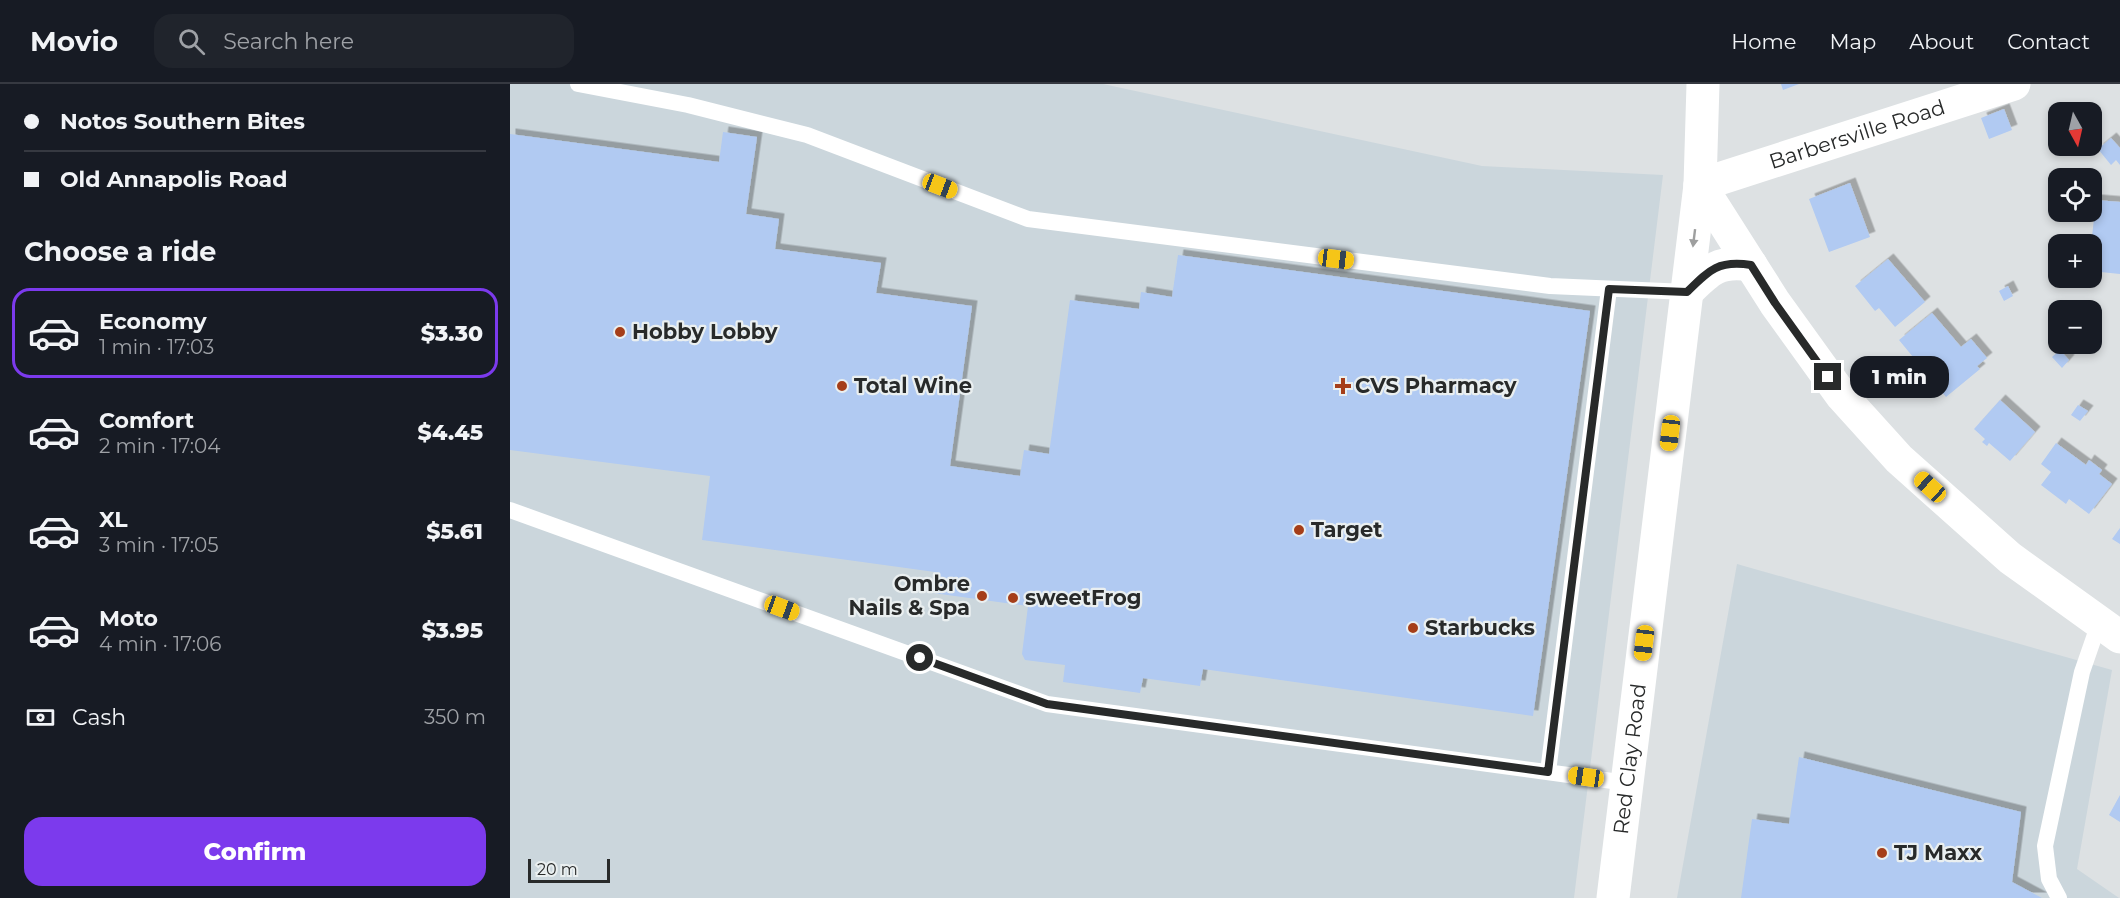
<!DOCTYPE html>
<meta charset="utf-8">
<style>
:root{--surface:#171b24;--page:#20242c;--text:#f1f3f6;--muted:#9ea1a6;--line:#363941;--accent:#7c3aed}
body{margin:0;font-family:Montserrat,sans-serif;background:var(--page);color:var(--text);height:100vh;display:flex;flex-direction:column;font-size:22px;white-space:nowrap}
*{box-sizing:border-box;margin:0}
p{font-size:20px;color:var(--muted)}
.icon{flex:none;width:33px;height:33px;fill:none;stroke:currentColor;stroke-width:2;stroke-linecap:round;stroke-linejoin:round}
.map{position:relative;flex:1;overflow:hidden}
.panel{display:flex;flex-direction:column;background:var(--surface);width:510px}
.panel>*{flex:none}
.top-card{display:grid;align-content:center;height:132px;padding:0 24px;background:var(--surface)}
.needle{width:39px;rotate:172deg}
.fabs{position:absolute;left:1538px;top:18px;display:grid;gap:12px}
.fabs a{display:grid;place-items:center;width:54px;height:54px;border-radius:12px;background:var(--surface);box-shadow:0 3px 9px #0003;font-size:30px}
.scale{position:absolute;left:18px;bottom:15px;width:82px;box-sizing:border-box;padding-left:6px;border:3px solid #282a2a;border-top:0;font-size:16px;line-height:21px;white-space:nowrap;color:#282a2a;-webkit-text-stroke:4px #eaeff0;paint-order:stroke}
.end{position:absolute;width:27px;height:27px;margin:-14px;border:8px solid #282a2a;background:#fff;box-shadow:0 0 0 3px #fff}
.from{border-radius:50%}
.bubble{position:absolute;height:42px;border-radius:18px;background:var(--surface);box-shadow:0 3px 9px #0003;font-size:20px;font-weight:800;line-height:42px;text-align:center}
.car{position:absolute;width:18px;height:36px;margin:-18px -9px;border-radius:8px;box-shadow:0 0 4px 2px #0007;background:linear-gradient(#f5c518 24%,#345 0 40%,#f5c518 0 76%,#345 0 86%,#f5c518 0)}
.top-card b{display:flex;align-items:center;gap:21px;height:57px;font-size:22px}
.top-card b+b{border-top:2px solid var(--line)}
.top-card i{width:15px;height:15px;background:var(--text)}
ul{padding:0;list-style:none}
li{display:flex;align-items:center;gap:18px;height:90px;margin:0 12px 9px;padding:0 12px;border:3px solid transparent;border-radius:18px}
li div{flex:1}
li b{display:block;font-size:22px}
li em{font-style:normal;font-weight:800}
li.active{border-color:var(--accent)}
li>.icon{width:54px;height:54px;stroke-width:1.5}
h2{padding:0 24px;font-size:27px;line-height:72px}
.pay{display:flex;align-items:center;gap:15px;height:66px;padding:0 24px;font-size:22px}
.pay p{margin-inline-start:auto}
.cta{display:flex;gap:12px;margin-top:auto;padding:12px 24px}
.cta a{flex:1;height:69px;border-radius:18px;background:var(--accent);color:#fff;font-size:24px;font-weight:800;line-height:69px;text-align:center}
header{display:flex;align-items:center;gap:36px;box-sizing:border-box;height:84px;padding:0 30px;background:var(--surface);border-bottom:2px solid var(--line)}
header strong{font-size:28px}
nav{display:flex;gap:33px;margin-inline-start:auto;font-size:21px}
.search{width:420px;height:54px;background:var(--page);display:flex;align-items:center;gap:15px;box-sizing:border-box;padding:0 21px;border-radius:18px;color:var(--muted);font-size:22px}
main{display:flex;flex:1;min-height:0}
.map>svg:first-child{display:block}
.built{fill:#cbd6dc}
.building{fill:#b1caf2;filter:url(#shadow)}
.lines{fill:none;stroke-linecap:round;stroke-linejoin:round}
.lane{stroke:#fff;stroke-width:16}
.street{stroke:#fff;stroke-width:33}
.oneway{fill:#9e9f9f}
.route{stroke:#282a2a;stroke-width:8}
.poi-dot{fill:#a53e19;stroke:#eaeff0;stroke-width:2}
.labels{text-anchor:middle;stroke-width:4.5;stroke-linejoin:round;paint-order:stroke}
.street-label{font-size:21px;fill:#282a2a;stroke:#eaeff0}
.poi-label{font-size:21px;font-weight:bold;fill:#282a2a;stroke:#eaeff0;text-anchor:start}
</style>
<header>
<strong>Movio</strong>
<div class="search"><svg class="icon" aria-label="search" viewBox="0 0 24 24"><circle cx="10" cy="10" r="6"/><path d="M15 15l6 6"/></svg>Search here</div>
<nav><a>Home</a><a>Map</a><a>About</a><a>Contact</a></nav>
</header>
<main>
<section class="panel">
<div class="top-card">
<b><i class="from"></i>Notos Southern Bites</b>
<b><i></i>Old Annapolis Road</b>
</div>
<h2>Choose a ride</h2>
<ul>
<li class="active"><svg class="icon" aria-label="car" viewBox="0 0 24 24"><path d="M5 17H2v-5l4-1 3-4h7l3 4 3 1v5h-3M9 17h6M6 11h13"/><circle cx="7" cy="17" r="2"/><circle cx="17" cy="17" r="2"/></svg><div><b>Economy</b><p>1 min · 17:03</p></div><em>$3.30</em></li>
<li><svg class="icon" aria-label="car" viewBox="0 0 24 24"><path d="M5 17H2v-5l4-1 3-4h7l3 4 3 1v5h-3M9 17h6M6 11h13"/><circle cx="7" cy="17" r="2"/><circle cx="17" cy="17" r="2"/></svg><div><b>Comfort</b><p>2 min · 17:04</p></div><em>$4.45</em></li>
<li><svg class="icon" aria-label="car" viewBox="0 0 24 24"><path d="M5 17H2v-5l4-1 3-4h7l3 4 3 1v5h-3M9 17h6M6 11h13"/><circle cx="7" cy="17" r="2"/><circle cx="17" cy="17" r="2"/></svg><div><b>XL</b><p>3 min · 17:05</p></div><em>$5.61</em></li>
<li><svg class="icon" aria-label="car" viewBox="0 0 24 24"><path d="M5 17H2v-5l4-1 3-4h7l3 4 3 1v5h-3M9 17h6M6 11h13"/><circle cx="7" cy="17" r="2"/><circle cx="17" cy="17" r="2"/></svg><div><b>Moto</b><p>4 min · 17:06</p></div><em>$3.95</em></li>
</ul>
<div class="pay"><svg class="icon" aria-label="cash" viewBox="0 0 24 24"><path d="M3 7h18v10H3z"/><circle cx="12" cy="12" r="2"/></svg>Cash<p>350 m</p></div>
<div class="cta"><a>Confirm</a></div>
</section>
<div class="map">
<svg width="1610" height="814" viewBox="0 0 1610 814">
<defs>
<filter id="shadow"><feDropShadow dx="5.5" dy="-5.5" stdDeviation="0" flood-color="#0004"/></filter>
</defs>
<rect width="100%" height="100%" fill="#dde1e3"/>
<path class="built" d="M0 0H593L972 82 1153 91 1064 814H0Z
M1227 480 1602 586 1567 785 1609 814H1167Z"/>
<path class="building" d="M1271 0H1289L1273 6Z
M1494 25 1502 46 1479 55 1471 34Z
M213 48 247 53 236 130 269 135 265 165 371 179 366 209 462 222 440 382 510 392 514 366 539 370 560 216 629 225 631 208 662 213 668 171 1080 227 1023 632 693 585 690 602 633 594 630 609 553 598 555 581 515 576 512 570 518 522 423 509 425 488 192 456 200 392 0 366V50L209 78Z
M1601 54 1610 64V81L1606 76 1601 81 1588 65Z
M1340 99 1360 153 1319 168 1299 115Z
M1586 116 1610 118V190L1581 187V162Z
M1378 175 1415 218 1385 243 1369 224 1365 227 1345 202Z
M1498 202 1503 212 1494 217 1489 207Z
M1422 229 1451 263 1461 255 1477 274 1467 282 1470 285 1436 313 1389 256Z
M1550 266 1559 276 1552 284 1542 273Z
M1490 316 1525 348 1500 377 1479 359 1477 362 1472 358 1475 355 1464 345Z
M1568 321 1578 327 1570 337 1561 331Z
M1546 359 1576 381 1579 376 1592 386 1589 390 1602 400 1579 430 1559 415 1556 420 1531 401 1541 388 1531 380Z
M1610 444V460L1602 455Z
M1289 673 1511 728 1502 798 1532 814H1231L1242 735 1279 740Z
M1610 711V738L1599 731Z"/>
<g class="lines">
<path class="lane" d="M68 0 178 21 297 51 518 135 1040 202 1177 208
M0 426 537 620 1117 699
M1038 688 1099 205
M1549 814 1539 795 1535 762 1572 588 1589 539"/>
<g class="street">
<path d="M1190 101 1265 219 1332 312 1389 375 1500 474 1610 553"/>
<path id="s1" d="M1190 101 1504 0"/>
<path d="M1177 208C1199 186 1208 176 1241 181"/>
<path id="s2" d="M1103 814 1190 101 1193 0"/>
</g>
</g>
<defs><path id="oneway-solid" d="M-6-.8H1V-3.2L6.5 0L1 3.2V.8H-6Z" transform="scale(1.5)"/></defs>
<use class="oneway" href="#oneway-solid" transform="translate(1184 154) rotate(97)"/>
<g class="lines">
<path class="route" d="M410 574 537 620 1038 688 1099 205 1177 208C1199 186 1208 176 1241 181L1265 219 1318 293"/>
</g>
<g class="poi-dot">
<circle cx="110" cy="248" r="6"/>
<circle cx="332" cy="302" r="6"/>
<path d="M830 293h6v6h6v6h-6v6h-6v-6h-6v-6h6z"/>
<circle cx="789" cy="446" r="6"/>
<circle cx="472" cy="512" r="6"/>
<circle cx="503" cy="514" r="6"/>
<circle cx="903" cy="544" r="6"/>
<circle cx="1372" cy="769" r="6"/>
</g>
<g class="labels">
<g class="street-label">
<text dy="7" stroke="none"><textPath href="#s1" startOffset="165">Barbersville Road</textPath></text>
<text dy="7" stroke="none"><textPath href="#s2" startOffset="140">Red Clay Road</textPath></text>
</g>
<g class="poi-label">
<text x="122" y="255">Hobby Lobby</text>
<text x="344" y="309">Total Wine</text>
<text x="845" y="309">CVS Pharmacy</text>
<text x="801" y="453">Target</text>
<text x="460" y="507" text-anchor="end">Ombre<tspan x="460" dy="24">Nails &amp; Spa</tspan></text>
<text x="515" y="521">sweetFrog</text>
<text x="915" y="551">Starbucks</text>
<text x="1384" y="776">TJ Maxx</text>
</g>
</g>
</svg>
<div class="fabs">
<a><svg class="needle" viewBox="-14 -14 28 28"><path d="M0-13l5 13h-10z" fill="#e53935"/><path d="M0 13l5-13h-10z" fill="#9ea1a6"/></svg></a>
<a><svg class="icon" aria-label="locate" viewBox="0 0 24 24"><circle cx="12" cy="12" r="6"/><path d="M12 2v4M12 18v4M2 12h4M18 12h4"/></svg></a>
<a>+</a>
<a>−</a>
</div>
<div class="scale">20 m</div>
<i class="end from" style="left:410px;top:574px"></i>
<i class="end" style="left:1318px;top:293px"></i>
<div class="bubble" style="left:1340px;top:272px;width:99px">1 min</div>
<i class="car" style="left:430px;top:102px;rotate:111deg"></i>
<i class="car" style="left:826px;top:175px;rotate:97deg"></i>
<i class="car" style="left:1160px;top:349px;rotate:187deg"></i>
<i class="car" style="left:1420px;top:403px;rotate:312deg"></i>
<i class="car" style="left:272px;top:524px;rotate:110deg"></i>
<i class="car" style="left:1134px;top:559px;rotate:187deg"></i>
<i class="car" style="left:1076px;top:693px;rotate:278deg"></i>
</div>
</main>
